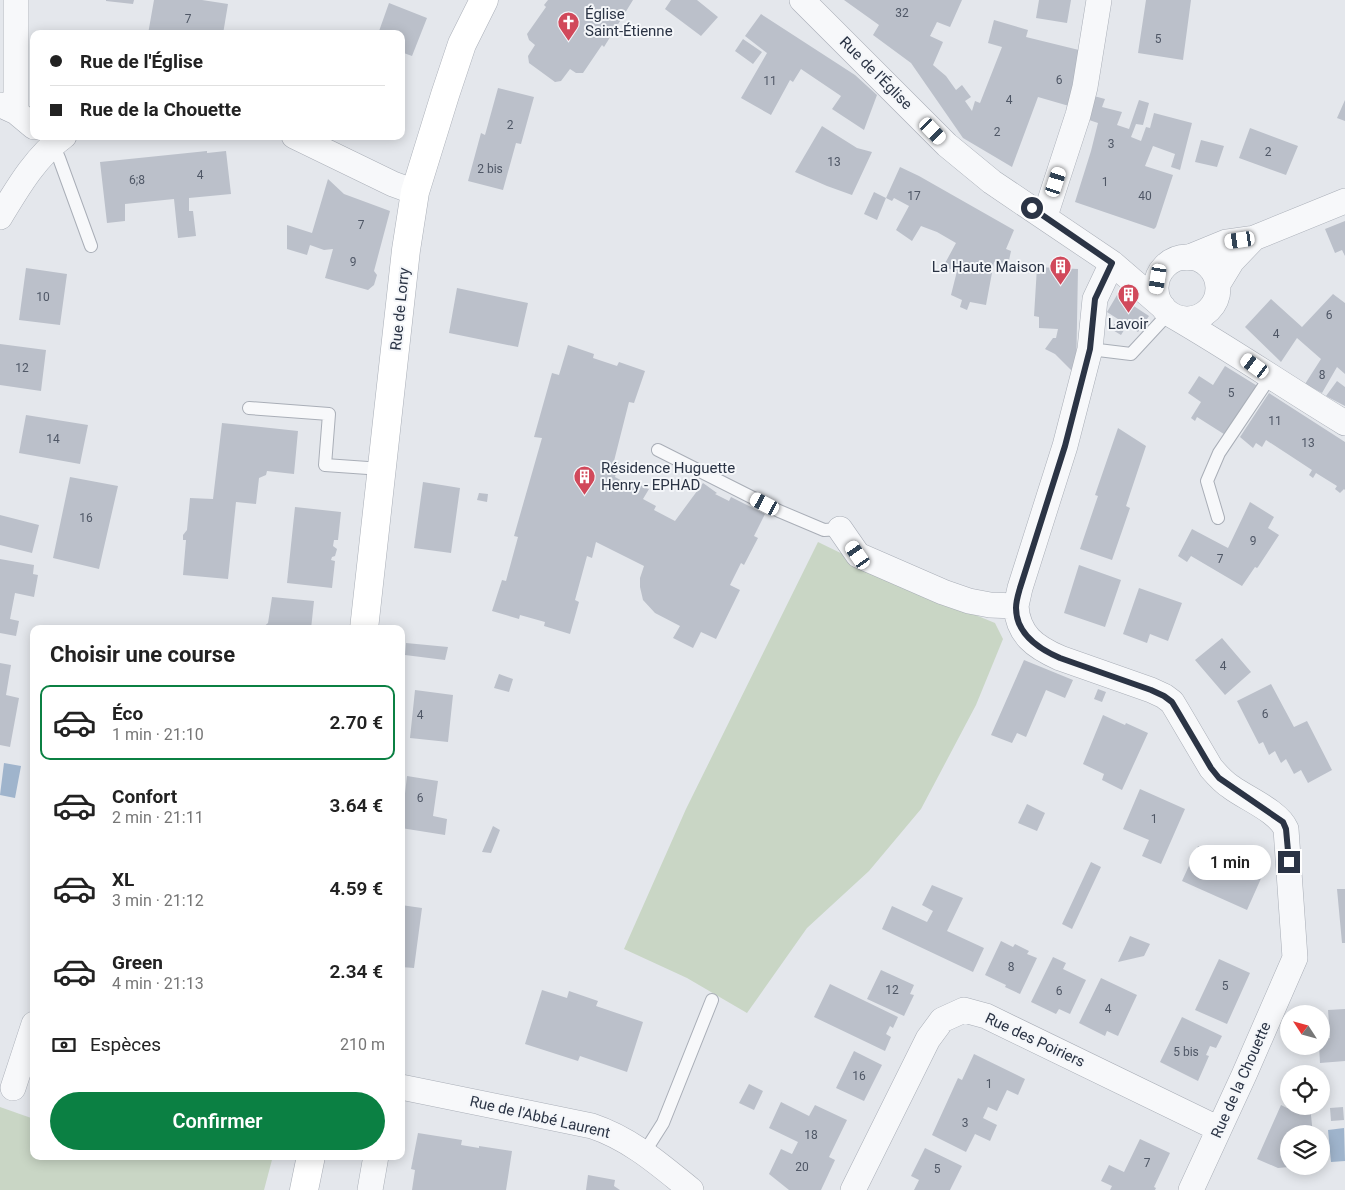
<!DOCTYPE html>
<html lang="fr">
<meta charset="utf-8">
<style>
:root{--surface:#fff;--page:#f6f6f6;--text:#222;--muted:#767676;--line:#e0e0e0;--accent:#0b8043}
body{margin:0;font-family:Roboto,sans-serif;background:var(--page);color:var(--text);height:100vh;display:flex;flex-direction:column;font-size:19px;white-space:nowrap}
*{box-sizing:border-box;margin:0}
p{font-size:16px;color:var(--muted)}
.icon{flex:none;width:28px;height:28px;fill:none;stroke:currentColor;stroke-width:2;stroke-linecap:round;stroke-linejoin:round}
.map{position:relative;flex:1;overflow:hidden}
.drawer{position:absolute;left:30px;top:625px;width:375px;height:535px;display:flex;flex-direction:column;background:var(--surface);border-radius:10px;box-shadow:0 2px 12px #0003}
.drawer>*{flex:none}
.guide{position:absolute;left:30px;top:30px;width:375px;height:110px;border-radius:10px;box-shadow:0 2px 12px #0003;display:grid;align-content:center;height:110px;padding:0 20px;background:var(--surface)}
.needle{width:32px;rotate:306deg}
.tools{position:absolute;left:1280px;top:1005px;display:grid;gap:10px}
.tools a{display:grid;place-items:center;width:50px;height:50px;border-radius:50%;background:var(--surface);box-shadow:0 2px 12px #0003;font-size:25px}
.end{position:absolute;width:22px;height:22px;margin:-11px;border:6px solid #2b3445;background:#fff;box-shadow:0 0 0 2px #fff}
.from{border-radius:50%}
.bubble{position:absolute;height:35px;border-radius:18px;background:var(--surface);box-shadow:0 2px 12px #0003;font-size:16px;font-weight:600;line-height:35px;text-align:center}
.car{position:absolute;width:15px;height:30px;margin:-15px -8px;border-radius:6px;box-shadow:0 0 4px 1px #0007;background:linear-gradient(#fff 24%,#345 0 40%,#fff 0 76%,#345 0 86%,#fff 0)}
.guide b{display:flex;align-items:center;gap:18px;height:48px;font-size:19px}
.guide b+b{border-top:1px solid var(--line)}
.guide i{width:12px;height:12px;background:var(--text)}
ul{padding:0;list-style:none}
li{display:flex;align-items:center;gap:15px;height:75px;margin:0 10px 8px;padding:0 10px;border:2px solid transparent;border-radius:10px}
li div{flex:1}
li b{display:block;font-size:19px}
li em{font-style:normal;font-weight:600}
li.selected{border-color:var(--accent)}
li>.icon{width:45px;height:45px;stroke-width:1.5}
h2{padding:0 20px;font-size:22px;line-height:60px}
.pay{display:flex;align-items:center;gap:12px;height:55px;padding:0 20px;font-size:19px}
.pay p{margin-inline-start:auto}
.cta{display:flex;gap:10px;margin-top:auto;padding:10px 20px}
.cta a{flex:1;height:58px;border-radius:30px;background:var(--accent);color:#fff;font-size:20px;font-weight:600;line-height:58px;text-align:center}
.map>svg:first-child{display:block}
.green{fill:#c9d6c5}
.water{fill:#9fb4cc}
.building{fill:#bbc0ca}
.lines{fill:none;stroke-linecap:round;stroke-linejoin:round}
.lane-casing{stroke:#a9aeb7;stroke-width:14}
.street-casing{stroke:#a9aeb7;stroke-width:26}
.secondary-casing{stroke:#a9aeb7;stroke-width:29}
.lane{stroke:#f7f8fa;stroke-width:12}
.street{stroke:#f7f8fa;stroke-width:25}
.secondary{stroke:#fff;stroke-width:28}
.route{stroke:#2b3445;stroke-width:6}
.labels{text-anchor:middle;stroke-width:4;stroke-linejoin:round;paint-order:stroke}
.number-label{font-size:12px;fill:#4f5766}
.poi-label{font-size:15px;fill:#2b3445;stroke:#f4f6f9;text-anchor:start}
.street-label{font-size:15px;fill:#2b3445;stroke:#f4f6f9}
</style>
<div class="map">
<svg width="1345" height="1190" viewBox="0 0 1345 1190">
<rect width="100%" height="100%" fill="#e4e7ec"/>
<path class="green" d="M818 542 929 596 995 623 1003 639 976 705 921 809 869 871 807 928 747 1013 687 978 624 949 686 809Z
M0 1107 34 1119V1156H273L264 1190H0Z"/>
<path class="water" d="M4 763 21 766 15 798 0 795Z
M1344 1128 1345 1161 1331 1162 1328 1130Z"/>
<path class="building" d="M106 0H134L133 4 106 1Z
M154 0H202L228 4 223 34H148Z
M548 0H633L604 47 602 45 583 73H576L570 69 561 81 555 82 529 63 528 56 535 45 529 40 527 34 546 7 544 5Z
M671 0H697L718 17 701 36 665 9Z
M844 0H962L950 27 937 22 930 36 943 42 933 65 946 76 956 90 962 85 971 97 965 101 972 111 975 101 980 103 1002 47 988 43 994 20 1028 30 1026 37 1083 51 1069 106 1038 97 1012 167 963 138 911 63 873 35 879 25Z
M1039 0H1071L1067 23 1036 18Z
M1146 0H1191L1183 60 1138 53Z
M389 3 427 18 412 56 401 52V34H378Z
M761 14 855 75 877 95 864 130 832 109 841 96 801 69 793 82 790 80 771 115 741 98 767 53 745 36Z
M743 39 762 52 753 64 735 51Z
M498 88 534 97 521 144 516 143 503 190 468 181 481 133 485 135Z
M1094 96 1105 99 1102 107 1122 112 1117 125 1129 129 1139 100 1149 103 1143 125 1136 124 1131 137 1141 141 1146 127 1150 128 1154 113 1192 123 1180 170 1171 167 1175 154 1153 146 1145 166 1173 175 1156 227 1154 229 1075 202 1091 151 1098 123 1089 120Z
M1345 100V121L1337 118Z
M822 126 857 148 872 152 852 195 827 186 795 172Z
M1250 128 1298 146 1286 175 1239 158Z
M1201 140 1224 146 1217 167 1195 162Z
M207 151V153L226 151 231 194 189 198V211H193L196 236 178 238 174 199 125 204V221L107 223 100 162Z
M900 167 919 176 1014 230 1006 249 1011 251 1008 265 994 262 986 305 970 302 967 310 960 307 962 300 951 295 957 271 943 267 956 243 937 232 921 226 912 241 896 230 909 206 894 198 892 201 886 198Z
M328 179 344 194 390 211 374 271 377 275 374 285 368 290 325 278 333 249 324 250 310 245 307 255 287 249V225L312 233Z
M874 192 886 198 877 220 864 214Z
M1345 221V256L1342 250 1335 253 1325 229Z
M1037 267 1078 269 1076 375 1055 354 1045 349 1053 338H1056L1058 329 1039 328V317L1034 316Z
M26 268 67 274 60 325 19 320Z
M457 288 528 303 518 347 449 333Z
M1333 294 1345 303V374L1337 367 1322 393 1305 384 1321 359 1297 338 1281 362 1245 327 1271 299 1302 327Z
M1117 295 1149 316 1138 332 1107 312Z
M1116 322 1126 327 1121 335 1111 329Z
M0 344 46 350 41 391 0 385Z
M568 345 594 354 593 358 617 366 619 362 645 371 634 403 629 402 614 461 619 462 615 477 633 487 635 483 649 489 643 499 656 506 654 510 675 521 703 483 717 493 715 494 729 501 731 497 765 514 754 536 758 538 744 565 741 563 730 585 740 590 716 639 701 632 693 648 673 638 680 626 655 613 643 600 640 587V578L644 566 596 542 592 558 587 556 575 600 579 602 570 634 544 626 545 622 520 615 519 619 492 611 502 580 506 581 518 537 514 536 542 438 534 437 552 373 559 375Z
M1225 366 1259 387 1227 436 1197 417 1195 421 1191 418 1201 402 1188 393 1199 376 1213 385Z
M1337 381 1345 387V406L1326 396Z
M1269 393 1345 442V490L1344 489 1340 493 1335 489 1337 486 1316 473 1313 478 1309 475 1312 470 1266 440 1262 447 1256 443 1253 448 1240 437Z
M26 415 88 425 80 464 19 453Z
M222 423 298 431 294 474 267 471 266 475 259 478 256 504 236 502 228 579 183 575 186 540H183V535L187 530 190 498 213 499Z
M1118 428 1146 446 1126 506 1130 508 1112 560 1080 549 1098 496 1095 495Z
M70 477 118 486 99 569 53 558Z
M423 482 460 488 451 553 414 548Z
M479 493 488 494 487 502 477 500Z
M1250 502 1274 517 1268 528 1279 535 1258 567 1257 568 1255 567 1242 586 1191 556 1187 562 1178 556 1192 529 1228 548Z
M295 507 341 512 338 540H334L333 546 337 549 335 556 332 557 331 560 335 561 332 588 287 583Z
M0 515 39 525 32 553 0 545Z
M0 559 34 565 33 574 38 575 34 597 15 593 10 619 19 621 16 636 0 633Z
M1079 565 1121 580 1105 627 1064 613Z
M1139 588 1182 603 1168 641 1150 634 1147 643 1123 634Z
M272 597 314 601 311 629H261L268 623Z
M1222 638 1251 672 1225 695 1195 660Z
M406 643 448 647 445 660 405 655Z
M1024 660 1073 680 1065 698 1046 690 1026 737 1017 733 1012 743 991 735Z
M0 663 11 665 6 695 19 698 10 747 0 745Z
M499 674 513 679 509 692 494 688Z
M1271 684 1294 727 1307 721 1332 770 1308 783 1301 770 1294 774 1286 759 1281 763 1275 751 1269 755 1263 742 1259 744 1237 701Z
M1098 689 1106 692 1102 702 1094 699Z
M415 690 453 695 448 742 410 738Z
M1103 715 1125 725 1126 723 1148 733 1122 790 1102 780 1104 774 1083 764Z
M407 776 438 781 433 816 447 819 445 835 401 828Z
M1140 789 1185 809 1161 864 1142 856 1149 840 1123 829Z
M1027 804 1045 813 1037 831 1018 823Z
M493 826 500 830 491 853 482 852Z
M1198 846 1263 874 1247 910 1182 881Z
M1091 862 1101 867 1072 929 1062 924Z
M932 885 963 898 947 931 984 948 973 972 882 929 892 906 927 922 933 911 922 905Z
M1337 889H1345V943H1342Z
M401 905 422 908 414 968 401 967Z
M1130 936 1150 944 1144 956 1118 962Z
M1001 941 1013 947 1015 944 1029 951 1027 954 1037 958 1020 994 1005 987 1006 985 985 975Z
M1053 957 1066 963 1063 969 1086 980 1070 1014 1059 1009 1056 1014 1031 1002Z
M1219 959 1250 973 1227 1024 1195 1010Z
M881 970 914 985 910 994 914 995 904 1016 867 999Z
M1101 978 1137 995 1118 1036 1107 1031 1105 1036 1079 1023Z
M830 984 898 1017 893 1028 890 1026 886 1034 891 1037 885 1051 814 1017Z
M542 990 567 998 569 991 598 1001 596 1006 643 1022 627 1072 580 1056 578 1061 525 1044Z
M1345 1009V1061L1320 1063 1319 1046H1321V1039L1330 1038 1328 1010Z
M1182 1017 1222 1036 1216 1048 1210 1046 1206 1055 1209 1056 1198 1081 1160 1062Z
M854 1051 882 1065 864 1101 836 1088Z
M974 1054 1025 1079 1018 1095 1007 1090 997 1111 988 1107 983 1118 997 1125 990 1141 975 1134 966 1152 932 1135 958 1078 962 1080Z
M749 1084 763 1091 754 1110 739 1103Z
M781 1102 809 1116 815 1105 847 1120 829 1157 835 1160 821 1190H789L769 1174 781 1149 792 1154 798 1142 769 1128Z
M1281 1105 1287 1108 1310 1106 1313 1134H1289V1167L1278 1168 1257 1159Z
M1343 1107 1344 1120 1331 1121 1330 1108Z
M418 1133 462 1140 461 1145 479 1148V1146L512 1151 506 1190H412L415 1170 411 1169Z
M1140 1139 1170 1153 1154 1187 1156 1188 1155 1190H1110L1112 1186 1101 1181 1109 1165 1124 1172Z
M925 1148 962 1166 950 1190H914L919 1180 911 1176Z
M588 1175 615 1180 614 1186 620 1190H586Z"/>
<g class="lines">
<defs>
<path id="lane" d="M53 144 59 158 91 246
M1090 349 1131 354 1169 313
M249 408 329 414 325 465 382 469
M658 450 779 511 824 530 840 529
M1218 518 1207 481 1219 453 1270 377
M644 1153 663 1123 712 1000"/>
<path id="street" d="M16 0V112
M802 0 947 145 992 182 1112 263 1163 307
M1 105 16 112 34 127
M294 136 393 184 415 192
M1045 216 1078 115 1085 87 1099 0
M0 217C17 189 36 156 64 136
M1156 288a31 31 0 1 1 62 0a31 31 0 1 1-62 0Z
M1187 258 1226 242 1254 238 1345 201
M1218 284 1232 261 1254 238
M1173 316C1232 350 1287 388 1345 423
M840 529 858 555 943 592 969 601 990 605 1016 606 1020 588 1065 446 1090 349 1095 299 1112 263
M1016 606C1018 635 1035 647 1060 658L1151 690 1164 696 1172 702 1178 712 1211 768C1217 775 1223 782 1231 787 1247 799 1278 811 1286 829L1295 958 1244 1075 1191 1190
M401 1087 592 1126C631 1139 660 1165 691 1190
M13 1088 34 1024
M370 1190 376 1156
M853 1190 928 1039 942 1020 964 1010 986 1016 1219 1129"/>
<path id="secondary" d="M364 629 406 250 415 192 445 95 462 44 484 0
M304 1190 311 1156"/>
</defs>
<use href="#lane" class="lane-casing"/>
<use href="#street" class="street-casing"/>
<use href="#secondary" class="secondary-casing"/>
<use href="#lane" class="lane"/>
<use href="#street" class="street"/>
<use href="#secondary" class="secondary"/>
</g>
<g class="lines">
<path class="route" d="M1032 208 1112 263 1095 299 1090 349 1065 446 1020 588C1018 595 1016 601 1016 608 1016 634 1039 649 1060 658L1151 690 1164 696 1172 702 1178 712 1211 768 1219 778 1283 822 1286 829 1289 862"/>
</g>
<defs>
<symbol id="church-pin" viewBox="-11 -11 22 30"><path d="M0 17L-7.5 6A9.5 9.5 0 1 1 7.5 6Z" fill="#d1495b" stroke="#f4f6f9"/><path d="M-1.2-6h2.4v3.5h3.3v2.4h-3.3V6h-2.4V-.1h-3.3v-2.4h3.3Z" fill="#fff"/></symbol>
<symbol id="building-pin" viewBox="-11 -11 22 30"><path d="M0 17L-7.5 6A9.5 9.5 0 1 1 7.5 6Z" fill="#d1495b" stroke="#f4f6f9"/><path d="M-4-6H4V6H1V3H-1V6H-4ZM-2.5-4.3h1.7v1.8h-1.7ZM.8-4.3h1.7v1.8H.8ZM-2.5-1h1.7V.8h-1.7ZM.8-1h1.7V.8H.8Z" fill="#fff"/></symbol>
</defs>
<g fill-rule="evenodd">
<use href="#church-pin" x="556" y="10" width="25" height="34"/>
<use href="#building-pin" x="1048" y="254" width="25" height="34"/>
<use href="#building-pin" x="1116" y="282" width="25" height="34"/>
<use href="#building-pin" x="572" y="464" width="25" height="34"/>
</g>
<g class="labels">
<g class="number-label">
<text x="902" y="17">32</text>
<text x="188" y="23">7</text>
<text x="1158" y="43">5</text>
<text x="1059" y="84">6</text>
<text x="770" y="85">11</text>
<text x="1009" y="104">4</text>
<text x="510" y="129">2</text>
<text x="997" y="136">2</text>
<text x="1111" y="148">3</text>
<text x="1268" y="156">2</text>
<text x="834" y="166">13</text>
<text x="490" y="173">2 bis</text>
<text x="200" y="179">4</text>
<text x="137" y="184">6;8</text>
<text x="1105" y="186">1</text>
<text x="914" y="200">17</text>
<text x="1145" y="200">40</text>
<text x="361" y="229">7</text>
<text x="353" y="266">9</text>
<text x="43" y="301">10</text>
<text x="1329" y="319">6</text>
<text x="1276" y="338">4</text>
<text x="22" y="372">12</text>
<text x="1322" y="379">8</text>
<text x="1231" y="397">5</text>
<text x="1275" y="425">11</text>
<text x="53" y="443">14</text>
<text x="1308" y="447">13</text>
<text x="86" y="522">16</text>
<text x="1253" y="545">9</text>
<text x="1220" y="563">7</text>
<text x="1223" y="670">4</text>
<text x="1265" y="718">6</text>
<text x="420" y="719">4</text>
<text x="420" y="802">6</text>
<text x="1154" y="823">1</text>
<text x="1011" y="971">8</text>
<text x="1225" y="990">5</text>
<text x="892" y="994">12</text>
<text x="1059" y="995">6</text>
<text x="1108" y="1013">4</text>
<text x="1186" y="1056">5 bis</text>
<text x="859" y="1080">16</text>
<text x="989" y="1088">1</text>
<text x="965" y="1127">3</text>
<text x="811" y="1139">18</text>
<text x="1147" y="1167">7</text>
<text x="802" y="1171">20</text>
<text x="937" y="1173">5</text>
</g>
<g class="poi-label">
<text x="585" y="19">Église<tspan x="585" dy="17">Saint-Étienne</tspan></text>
<text x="1045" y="272" text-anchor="end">La Haute Maison</text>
<text x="1128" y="329" text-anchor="middle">Lavoir</text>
<text x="601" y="473">Résidence Huguette<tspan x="601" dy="17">Henry - EPHAD</tspan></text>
</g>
<g class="street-label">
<text transform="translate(876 73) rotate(45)" y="5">Rue de l'Église</text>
<text transform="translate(400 309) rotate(-84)" y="5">Rue de Lorry</text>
<text transform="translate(1035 1040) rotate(25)" y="5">Rue des Poiriers</text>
<text transform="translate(1241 1080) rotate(-66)" y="5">Rue de la Chouette</text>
<text transform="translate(540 1117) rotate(13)" y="5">Rue de l'Abbé Laurent</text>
</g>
</g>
</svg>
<div class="tools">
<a><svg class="needle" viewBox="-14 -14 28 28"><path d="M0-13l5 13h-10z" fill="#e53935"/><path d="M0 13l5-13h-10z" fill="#767676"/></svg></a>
<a><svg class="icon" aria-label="locate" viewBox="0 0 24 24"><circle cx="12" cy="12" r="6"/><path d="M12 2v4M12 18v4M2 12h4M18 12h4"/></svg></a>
<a><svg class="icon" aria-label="layers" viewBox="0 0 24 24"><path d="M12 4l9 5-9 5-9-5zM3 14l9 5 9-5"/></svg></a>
</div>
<i class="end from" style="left:1032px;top:208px"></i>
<i class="end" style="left:1289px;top:862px"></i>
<div class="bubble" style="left:1189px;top:845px;width:82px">1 min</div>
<i class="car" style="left:933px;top:131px;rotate:136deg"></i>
<i class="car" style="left:1056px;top:182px;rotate:18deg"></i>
<i class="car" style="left:1240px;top:240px;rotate:262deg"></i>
<i class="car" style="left:1158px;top:279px;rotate:189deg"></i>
<i class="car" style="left:1255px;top:366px;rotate:306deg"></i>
<i class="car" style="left:765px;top:504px;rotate:297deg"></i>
<i class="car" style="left:858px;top:555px;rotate:325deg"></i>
<div class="guide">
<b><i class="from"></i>Rue de l'Église</b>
<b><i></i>Rue de la Chouette</b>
</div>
<section class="drawer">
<h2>Choisir une course</h2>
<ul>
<li class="selected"><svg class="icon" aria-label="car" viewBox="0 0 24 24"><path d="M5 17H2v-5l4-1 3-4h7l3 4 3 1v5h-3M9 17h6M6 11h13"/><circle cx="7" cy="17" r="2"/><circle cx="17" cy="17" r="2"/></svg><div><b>Éco</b><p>1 min · 21:10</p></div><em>2.70 €</em></li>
<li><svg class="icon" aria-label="car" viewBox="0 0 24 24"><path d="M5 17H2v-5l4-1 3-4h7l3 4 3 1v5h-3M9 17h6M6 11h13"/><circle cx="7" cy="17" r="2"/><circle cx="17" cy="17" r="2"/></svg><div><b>Confort</b><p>2 min · 21:11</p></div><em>3.64 €</em></li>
<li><svg class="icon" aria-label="car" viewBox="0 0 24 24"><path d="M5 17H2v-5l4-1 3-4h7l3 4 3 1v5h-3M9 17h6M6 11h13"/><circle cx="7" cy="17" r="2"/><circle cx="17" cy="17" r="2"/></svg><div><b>XL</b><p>3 min · 21:12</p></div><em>4.59 €</em></li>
<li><svg class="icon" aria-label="car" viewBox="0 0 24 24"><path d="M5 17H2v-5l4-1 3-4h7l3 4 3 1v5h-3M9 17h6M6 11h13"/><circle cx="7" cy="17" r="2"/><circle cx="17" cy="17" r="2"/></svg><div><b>Green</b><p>4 min · 21:13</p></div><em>2.34 €</em></li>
</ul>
<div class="pay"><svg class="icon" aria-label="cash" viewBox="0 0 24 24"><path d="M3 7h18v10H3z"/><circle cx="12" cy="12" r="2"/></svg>Espèces<p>210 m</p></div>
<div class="cta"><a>Confirmer</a></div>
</section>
</div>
